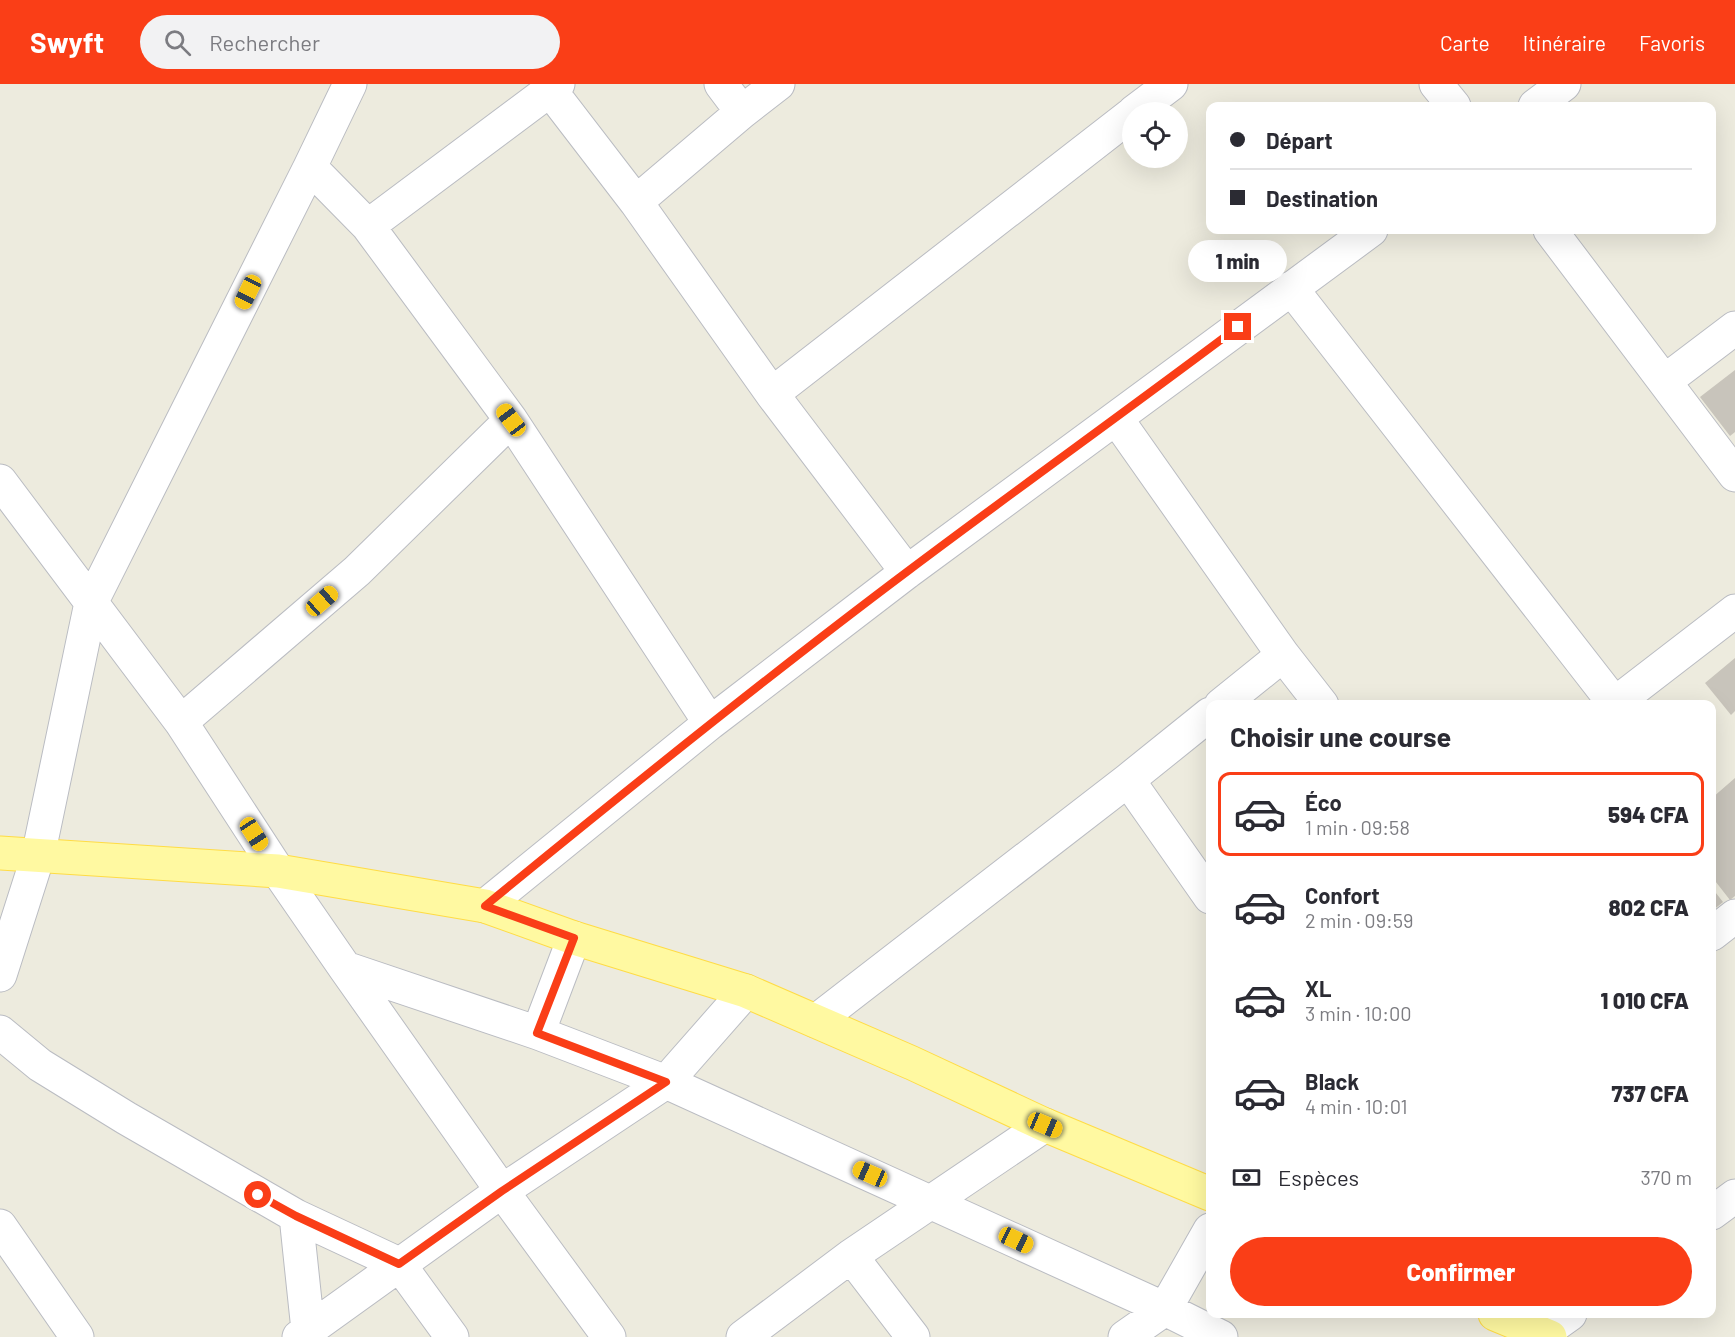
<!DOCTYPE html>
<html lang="fr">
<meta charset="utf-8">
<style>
:root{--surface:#fff;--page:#f2f2f3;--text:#2b2b33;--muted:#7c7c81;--line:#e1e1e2;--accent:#fa3e17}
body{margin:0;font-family:Barlow,sans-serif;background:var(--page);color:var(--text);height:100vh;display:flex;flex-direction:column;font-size:22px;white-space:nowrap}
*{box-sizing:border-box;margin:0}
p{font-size:20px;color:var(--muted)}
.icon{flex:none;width:33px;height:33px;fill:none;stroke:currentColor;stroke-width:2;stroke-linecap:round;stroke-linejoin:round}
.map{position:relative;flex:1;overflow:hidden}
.details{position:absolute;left:1206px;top:616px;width:510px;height:618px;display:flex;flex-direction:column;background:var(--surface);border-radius:12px;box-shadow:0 6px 24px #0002}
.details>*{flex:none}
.guide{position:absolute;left:1206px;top:18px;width:510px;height:132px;border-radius:12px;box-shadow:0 6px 24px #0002;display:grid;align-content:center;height:132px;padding:0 24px;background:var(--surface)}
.controls{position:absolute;left:1122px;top:18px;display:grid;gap:12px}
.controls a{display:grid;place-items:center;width:66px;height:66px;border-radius:50%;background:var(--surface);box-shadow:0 6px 24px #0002;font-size:30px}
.end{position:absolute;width:27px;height:27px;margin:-14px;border:8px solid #fa3e17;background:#fff;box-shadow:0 0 0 3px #fff}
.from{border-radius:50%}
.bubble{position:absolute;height:42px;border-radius:21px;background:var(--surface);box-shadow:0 6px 24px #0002;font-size:20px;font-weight:800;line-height:42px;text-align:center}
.car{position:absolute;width:18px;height:36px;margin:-18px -9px;border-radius:8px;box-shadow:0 0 4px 2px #0007;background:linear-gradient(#f5c518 24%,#345 0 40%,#f5c518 0 76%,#345 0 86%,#f5c518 0)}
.guide b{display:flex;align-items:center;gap:21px;height:57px;font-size:22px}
.guide b+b{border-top:2px solid var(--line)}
.guide i{width:15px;height:15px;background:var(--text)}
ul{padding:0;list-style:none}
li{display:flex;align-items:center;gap:18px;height:84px;margin:0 12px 9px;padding:0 12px;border:3px solid transparent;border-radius:12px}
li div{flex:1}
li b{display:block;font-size:22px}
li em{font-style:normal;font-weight:800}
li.on{border-color:var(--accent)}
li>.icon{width:54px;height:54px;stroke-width:1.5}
h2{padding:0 24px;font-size:27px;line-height:72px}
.pay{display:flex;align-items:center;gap:15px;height:66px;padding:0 24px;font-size:22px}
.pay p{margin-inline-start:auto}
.cta{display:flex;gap:12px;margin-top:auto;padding:12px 24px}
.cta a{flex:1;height:69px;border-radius:36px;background:var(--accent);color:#fff;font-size:24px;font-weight:800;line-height:69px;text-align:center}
header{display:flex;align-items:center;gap:36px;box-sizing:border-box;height:84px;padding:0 30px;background:var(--accent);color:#fff}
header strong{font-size:28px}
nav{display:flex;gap:33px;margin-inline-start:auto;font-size:21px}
.search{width:420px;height:54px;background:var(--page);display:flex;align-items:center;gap:15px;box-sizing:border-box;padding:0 21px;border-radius:33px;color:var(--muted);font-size:22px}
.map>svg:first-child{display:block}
.building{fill:#c8c4bb}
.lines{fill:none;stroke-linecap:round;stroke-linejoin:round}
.minor-casing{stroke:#babcc2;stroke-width:35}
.major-casing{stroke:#ffdc45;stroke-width:35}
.minor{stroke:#fff;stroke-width:33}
.major{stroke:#fff9a1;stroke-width:33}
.route{stroke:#fa3e17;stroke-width:8}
</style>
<header>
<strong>Swyft</strong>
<div class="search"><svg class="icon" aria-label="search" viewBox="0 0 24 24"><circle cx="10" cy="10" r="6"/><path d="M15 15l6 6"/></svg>Rechercher</div>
<nav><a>Carte</a><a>Itinéraire</a><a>Favoris</a></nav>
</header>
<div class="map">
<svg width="1735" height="1253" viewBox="0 0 1735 1253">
<rect width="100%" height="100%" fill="#edebde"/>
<path class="building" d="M1735 286V348L1730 352 1700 313Z
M1735 574V627L1731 631 1705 599Z
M1735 694V812L1730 816 1712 793V714Z
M1712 804 1723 818 1712 827Z"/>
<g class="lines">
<defs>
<path id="minor" d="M721 0 742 28
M1436 0 1454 22
M550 6 636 118 772 310 907 488
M1535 22 1564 0
M1134 28 1171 0
M310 83 368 142 511 336 710 639
M636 118 742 28 778 0
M368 142 558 0
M1550 146 1735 391
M1291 204 1614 619
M1665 297 1735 244
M772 310 1132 30
M1116 334 1283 571 1322 621
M0 397 181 638 278 787 345 884 502 1107 609 1253
M1221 621 1283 571
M1613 621 1735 527
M181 638 357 487 511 336
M1128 696 1210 813
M485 822 710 639 907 488 1371 146
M1712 850 1735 832
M345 884 538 949 666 998 1165 1225 1221 1253
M0 891 38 772 91 519 310 83 350 0
M816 937 1128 696 1210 630
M0 948 40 981 126 1034 296 1132 399 1180 452 1253
M538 949 574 854
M1712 1129 1735 1112
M296 1132 308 1246
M0 1142 77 1253
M851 1172 913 1253
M299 1253 502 1107 666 998 746 907
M743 1253 851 1172 1045 1041
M1125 1253 1165 1225 1210 1146
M1538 1253 1570 1230"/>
<path id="major" d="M0 769 278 787 485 822 574 854 746 907 912 979 1045 1041 1210 1110
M1495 1230 1550 1253"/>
</defs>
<use href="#minor" class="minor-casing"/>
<use href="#major" class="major-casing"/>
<use href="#minor" class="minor"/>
<use href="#major" class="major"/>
</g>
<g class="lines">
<path class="route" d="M258 1111 296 1132 399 1180 502 1107 666 998 537 949 574 854 485 822C624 708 764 595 908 487 1017 405 1129 325 1238 243"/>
</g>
</svg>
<div class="controls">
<a><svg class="icon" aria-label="locate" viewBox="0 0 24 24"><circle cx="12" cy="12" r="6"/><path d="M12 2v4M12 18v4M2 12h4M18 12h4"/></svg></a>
</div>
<i class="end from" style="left:258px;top:1111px"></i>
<i class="end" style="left:1238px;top:243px"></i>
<div class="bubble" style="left:1188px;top:156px;width:99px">1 min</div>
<i class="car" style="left:248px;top:208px;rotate:206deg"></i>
<i class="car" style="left:511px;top:336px;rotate:323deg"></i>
<i class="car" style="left:322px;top:517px;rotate:49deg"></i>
<i class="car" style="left:254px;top:750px;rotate:147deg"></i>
<i class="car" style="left:1045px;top:1041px;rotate:113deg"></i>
<i class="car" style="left:870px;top:1090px;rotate:294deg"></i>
<i class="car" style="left:1016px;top:1156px;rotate:115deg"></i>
<div class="guide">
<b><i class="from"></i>Départ</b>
<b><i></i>Destination</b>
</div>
<section class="details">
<h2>Choisir une course</h2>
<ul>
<li class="on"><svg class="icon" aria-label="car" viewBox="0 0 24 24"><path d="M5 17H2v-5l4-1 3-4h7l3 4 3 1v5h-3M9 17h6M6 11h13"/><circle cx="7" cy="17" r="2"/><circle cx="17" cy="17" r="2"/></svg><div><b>Éco</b><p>1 min · 09:58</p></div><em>594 CFA</em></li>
<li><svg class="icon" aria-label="car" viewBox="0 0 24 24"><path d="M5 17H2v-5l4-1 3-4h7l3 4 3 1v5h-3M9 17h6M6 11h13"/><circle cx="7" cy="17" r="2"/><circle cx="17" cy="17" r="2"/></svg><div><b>Confort</b><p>2 min · 09:59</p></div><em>802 CFA</em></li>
<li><svg class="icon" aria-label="car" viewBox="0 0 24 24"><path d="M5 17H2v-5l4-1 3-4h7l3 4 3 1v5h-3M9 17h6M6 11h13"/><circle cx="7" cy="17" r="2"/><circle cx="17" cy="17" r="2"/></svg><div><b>XL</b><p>3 min · 10:00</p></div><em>1 010 CFA</em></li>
<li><svg class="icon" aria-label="car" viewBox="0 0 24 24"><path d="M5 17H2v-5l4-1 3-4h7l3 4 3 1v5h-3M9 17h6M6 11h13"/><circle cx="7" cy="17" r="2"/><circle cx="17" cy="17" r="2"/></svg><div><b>Black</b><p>4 min · 10:01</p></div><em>737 CFA</em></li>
</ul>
<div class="pay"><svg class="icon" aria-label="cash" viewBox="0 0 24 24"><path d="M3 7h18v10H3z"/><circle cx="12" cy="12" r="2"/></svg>Espèces<p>370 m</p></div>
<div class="cta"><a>Confirmer</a></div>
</section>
</div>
